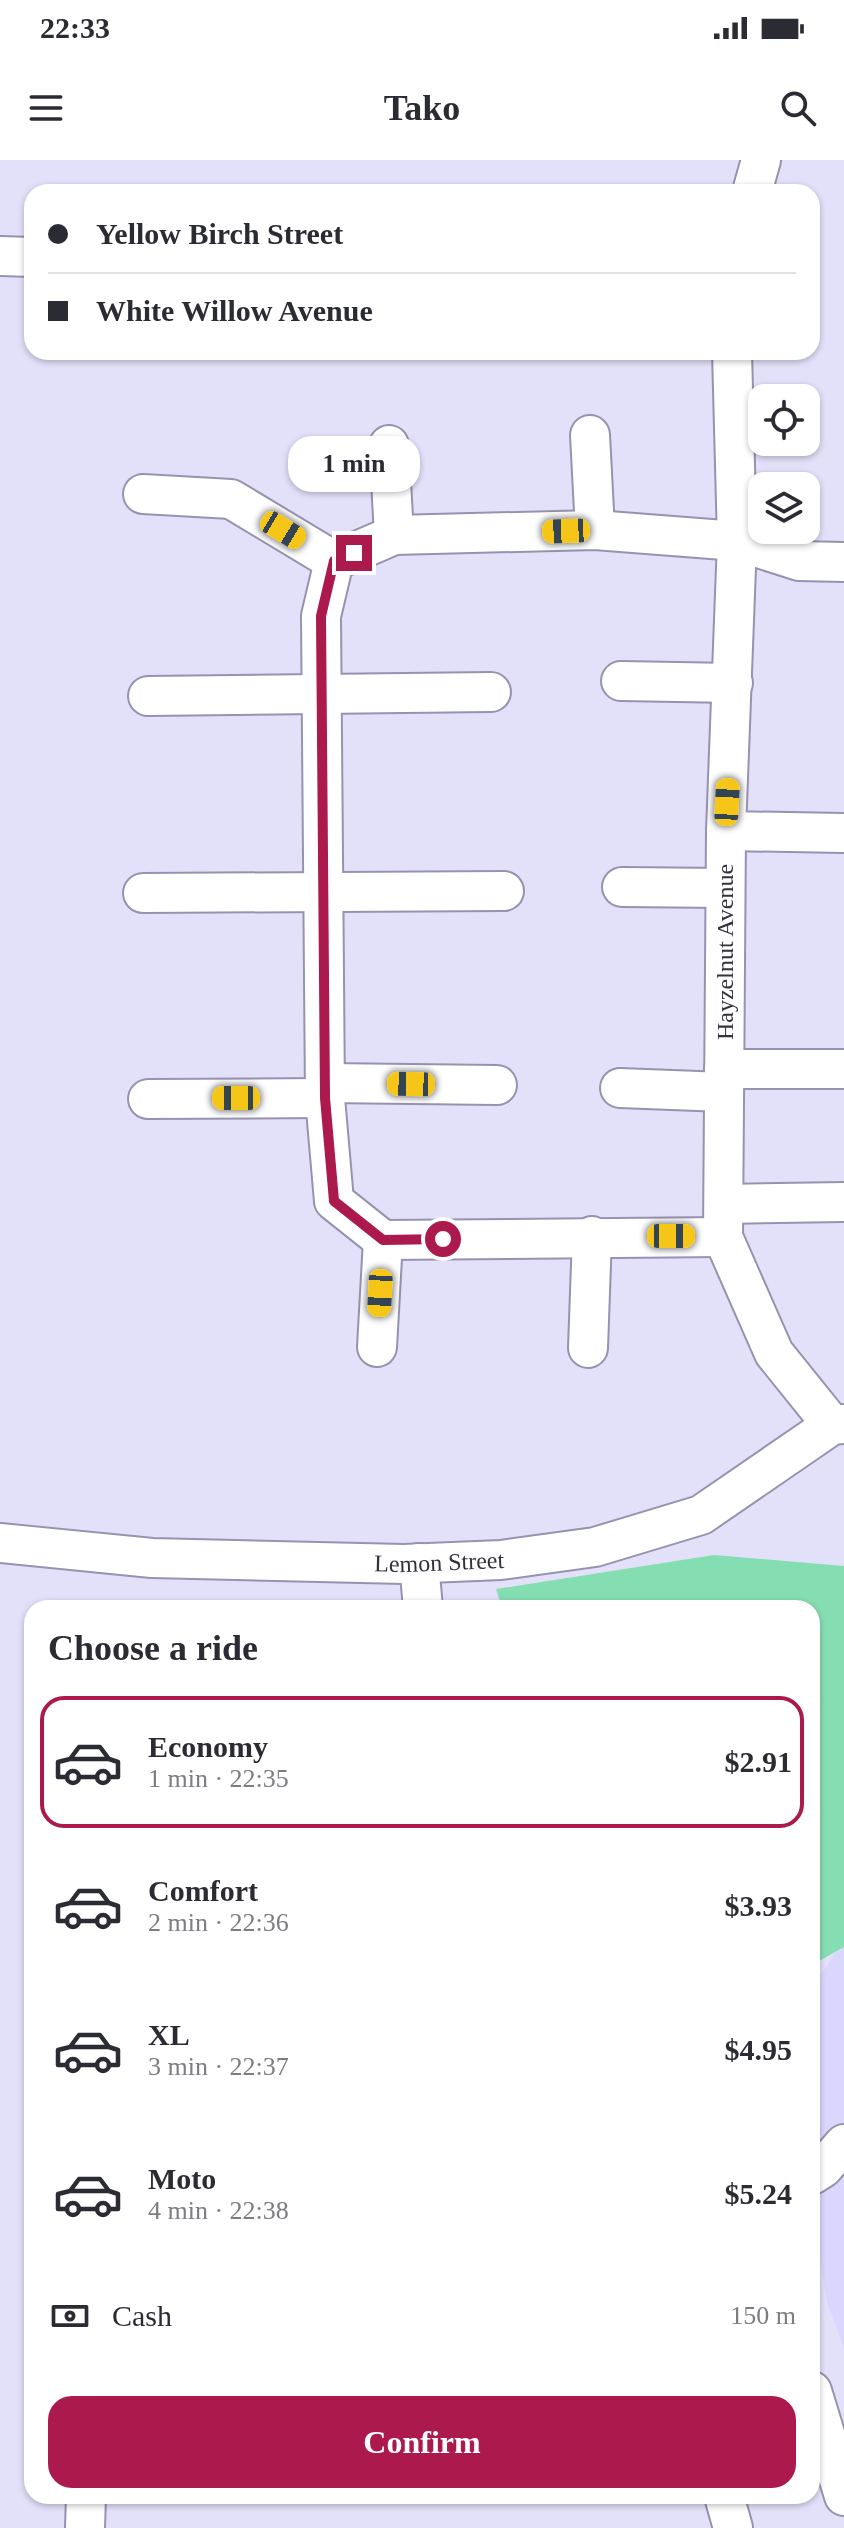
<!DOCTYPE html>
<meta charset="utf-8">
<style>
:root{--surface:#fff;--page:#f2f2f3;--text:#2b2b33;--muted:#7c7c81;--line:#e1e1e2;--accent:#ab194d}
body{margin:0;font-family:"Times New Roman",serif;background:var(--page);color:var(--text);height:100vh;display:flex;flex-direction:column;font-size:30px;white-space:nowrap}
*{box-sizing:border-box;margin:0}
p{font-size:26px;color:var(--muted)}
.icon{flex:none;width:44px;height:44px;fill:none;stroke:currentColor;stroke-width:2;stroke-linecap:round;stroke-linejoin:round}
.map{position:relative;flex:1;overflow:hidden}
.side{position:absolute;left:24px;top:1440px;width:796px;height:904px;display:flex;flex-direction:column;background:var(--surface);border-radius:24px;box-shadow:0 2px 6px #0004}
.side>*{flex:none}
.banner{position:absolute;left:24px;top:24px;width:796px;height:176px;border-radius:24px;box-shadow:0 2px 6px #0004;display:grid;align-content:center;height:176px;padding:0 24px;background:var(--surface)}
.buttons{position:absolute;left:748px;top:224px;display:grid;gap:16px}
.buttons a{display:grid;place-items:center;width:72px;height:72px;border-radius:16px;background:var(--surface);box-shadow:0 2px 6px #0004;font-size:40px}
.end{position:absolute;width:36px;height:36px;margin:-18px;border:10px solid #ab194d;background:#fff;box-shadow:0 0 0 4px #fff}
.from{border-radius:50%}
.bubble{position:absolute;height:56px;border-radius:24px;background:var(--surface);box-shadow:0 2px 6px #0004;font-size:26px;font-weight:700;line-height:56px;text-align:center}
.car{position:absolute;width:24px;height:48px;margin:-24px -12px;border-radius:10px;box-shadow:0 0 6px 2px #0007;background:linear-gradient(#f5c518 24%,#345 0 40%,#f5c518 0 76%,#345 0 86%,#f5c518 0)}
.banner b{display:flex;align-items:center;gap:28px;height:76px;font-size:30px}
.banner b+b{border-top:2px solid var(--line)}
.banner i{width:20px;height:20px;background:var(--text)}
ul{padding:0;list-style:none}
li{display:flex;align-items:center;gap:24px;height:132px;margin:0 16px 12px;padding:0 8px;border:4px solid transparent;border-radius:24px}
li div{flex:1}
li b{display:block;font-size:30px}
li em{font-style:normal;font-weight:700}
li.on{border-color:var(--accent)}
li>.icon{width:72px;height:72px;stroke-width:1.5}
h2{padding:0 24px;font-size:36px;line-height:96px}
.pay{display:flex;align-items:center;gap:20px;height:88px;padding:0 24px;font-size:30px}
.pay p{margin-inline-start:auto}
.action{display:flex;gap:16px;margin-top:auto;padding:16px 24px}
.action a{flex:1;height:92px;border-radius:24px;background:var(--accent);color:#fff;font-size:32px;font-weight:700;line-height:92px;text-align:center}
.status{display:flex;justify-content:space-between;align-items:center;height:56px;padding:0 40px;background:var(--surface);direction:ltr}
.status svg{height:22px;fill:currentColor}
header{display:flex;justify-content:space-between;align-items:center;height:104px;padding:0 24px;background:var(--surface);font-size:36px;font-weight:700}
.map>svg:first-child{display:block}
.built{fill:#dbd6fd}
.green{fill:#85deb2}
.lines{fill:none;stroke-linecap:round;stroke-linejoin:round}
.minor-casing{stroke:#9692af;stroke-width:42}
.minor{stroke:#fff;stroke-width:38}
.route{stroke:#ab194d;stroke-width:10}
.labels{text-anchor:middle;stroke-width:8;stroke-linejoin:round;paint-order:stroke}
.street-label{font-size:24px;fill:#33313e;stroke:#fff}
</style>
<div class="status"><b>22:33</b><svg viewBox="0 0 49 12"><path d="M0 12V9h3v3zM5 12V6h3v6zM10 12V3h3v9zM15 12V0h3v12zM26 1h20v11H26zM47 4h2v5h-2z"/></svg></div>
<header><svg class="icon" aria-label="menu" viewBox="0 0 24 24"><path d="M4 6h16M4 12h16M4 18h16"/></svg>Tako<svg class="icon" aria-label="search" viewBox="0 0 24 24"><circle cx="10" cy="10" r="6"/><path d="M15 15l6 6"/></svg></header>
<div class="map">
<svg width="844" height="2368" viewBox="0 0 844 2368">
<rect width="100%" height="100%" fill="#e3e1fa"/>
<path class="built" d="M844 1787V2188L827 2142 812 2053V1828L836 1792Z"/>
<path class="green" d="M714 1395 844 1406V1787L812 1805V1448H502L496 1429Z"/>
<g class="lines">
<defs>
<g id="minor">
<path d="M752 32 761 0"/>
<path d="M0 96 32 97"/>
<path d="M732 192 737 381 726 671 723 1077 774 1193 832 1265"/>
<path d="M590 275 595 370"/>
<path d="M389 285 394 375"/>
<path d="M143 334 231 339 334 401"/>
<path d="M621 521 733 523"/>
<path d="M148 536 491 532"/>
<path d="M726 671 844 673"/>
<path d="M622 727 725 728"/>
<path d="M143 733 504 731"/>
<path d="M724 909H844"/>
<path d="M325 923 497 925"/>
<path d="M620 928 724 932"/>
<path d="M148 939 325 938"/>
<path d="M724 1044 844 1042"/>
<path d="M383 1080 334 1041 325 938 321 456 334 401 394 375 595 370 737 381 799 401 844 402"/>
<path d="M383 1080 723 1077"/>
<path d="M377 1187 383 1080"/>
<path d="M588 1188 592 1076"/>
<path id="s1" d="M0 1383 152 1398 404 1404 501 1400 595 1387 701 1355 832 1265 844 1264"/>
<path d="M419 1403 423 1448"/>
<path d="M812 2015 823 2008 844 1984"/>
<path d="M812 2231 844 2336"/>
<path d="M724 2336 733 2368"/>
<path d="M85 2368 86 2336"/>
</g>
</defs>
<use href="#minor" class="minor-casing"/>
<use href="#minor" class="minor"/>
</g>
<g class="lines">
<path class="route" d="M354 393 334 401 321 456 325 938 334 1041 383 1080 443 1079"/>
</g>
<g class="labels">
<g class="street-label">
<text transform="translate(725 792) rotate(-90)" y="8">Hayzelnut Avenue</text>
<text dy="8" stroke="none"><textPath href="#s1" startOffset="440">Lemon Street</textPath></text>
</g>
</g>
</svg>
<div class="buttons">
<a><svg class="icon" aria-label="locate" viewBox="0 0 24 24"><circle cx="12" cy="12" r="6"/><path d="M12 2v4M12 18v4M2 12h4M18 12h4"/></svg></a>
<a><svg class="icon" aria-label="layers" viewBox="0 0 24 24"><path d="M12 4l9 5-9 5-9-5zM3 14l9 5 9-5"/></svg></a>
</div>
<i class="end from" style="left:443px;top:1079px"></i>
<i class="end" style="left:354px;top:393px"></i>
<div class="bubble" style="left:288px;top:276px;width:132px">1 min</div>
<i class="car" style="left:283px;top:370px;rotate:121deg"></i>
<i class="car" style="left:566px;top:371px;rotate:268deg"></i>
<i class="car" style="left:727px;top:642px;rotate:3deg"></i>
<i class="car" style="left:411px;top:924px;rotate:271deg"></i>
<i class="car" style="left:236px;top:938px;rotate:270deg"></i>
<i class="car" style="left:671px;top:1076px;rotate:90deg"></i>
<i class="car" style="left:380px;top:1133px;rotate:183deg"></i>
<div class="banner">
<b><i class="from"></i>Yellow Birch Street</b>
<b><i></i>White Willow Avenue</b>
</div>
<section class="side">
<h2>Choose a ride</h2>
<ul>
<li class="on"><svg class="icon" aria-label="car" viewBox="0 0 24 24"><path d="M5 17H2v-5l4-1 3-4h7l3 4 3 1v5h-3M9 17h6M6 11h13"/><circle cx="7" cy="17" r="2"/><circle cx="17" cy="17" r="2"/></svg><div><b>Economy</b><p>1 min · 22:35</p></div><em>$2.91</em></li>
<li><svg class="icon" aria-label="car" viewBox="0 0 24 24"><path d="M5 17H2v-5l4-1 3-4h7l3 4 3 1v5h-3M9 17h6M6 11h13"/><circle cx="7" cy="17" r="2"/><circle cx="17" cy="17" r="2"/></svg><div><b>Comfort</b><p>2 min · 22:36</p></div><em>$3.93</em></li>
<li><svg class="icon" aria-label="car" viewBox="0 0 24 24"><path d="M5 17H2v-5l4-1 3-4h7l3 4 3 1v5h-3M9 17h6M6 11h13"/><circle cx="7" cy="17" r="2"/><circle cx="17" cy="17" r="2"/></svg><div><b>XL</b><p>3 min · 22:37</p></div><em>$4.95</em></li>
<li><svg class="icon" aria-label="car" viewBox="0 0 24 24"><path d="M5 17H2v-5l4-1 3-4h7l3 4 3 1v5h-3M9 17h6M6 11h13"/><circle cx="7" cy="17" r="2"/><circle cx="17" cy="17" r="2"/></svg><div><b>Moto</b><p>4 min · 22:38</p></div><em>$5.24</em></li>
</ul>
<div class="pay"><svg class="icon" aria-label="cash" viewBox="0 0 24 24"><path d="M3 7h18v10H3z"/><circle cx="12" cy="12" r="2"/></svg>Cash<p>150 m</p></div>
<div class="action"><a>Confirm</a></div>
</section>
</div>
